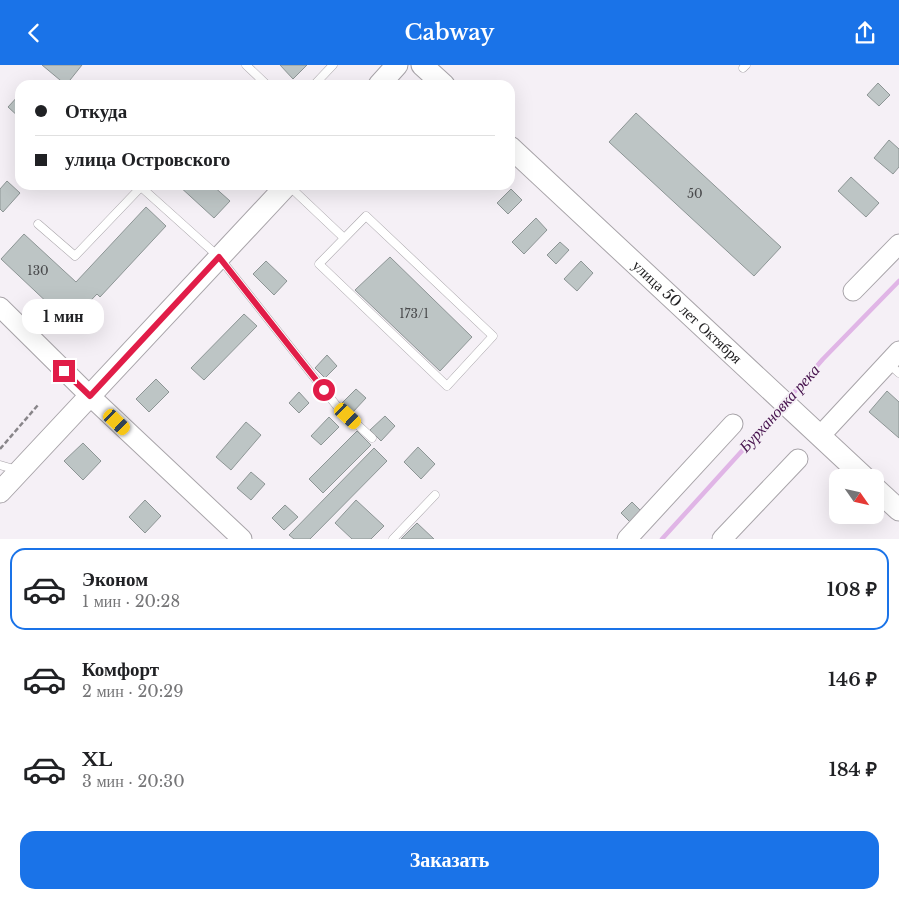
<!DOCTYPE html>
<html lang="ru">
<meta charset="utf-8">
<style>
:root{--surface:#fff;--page:#f6f6f6;--text:#202124;--muted:#757577;--line:#e0e0e0;--accent:#1a73e8}
body{margin:0;font-family:"Libre Baskerville",serif;background:var(--page);color:var(--text);height:100vh;display:flex;flex-direction:column;font-size:19px;white-space:nowrap}
*{box-sizing:border-box;margin:0}
p{font-size:16px;color:var(--muted)}
.icon{flex:none;width:28px;height:28px;fill:none;stroke:currentColor;stroke-width:2;stroke-linecap:round;stroke-linejoin:round}
.map{position:relative;height:474px;overflow:hidden}
.side{display:flex;flex-direction:column;background:var(--surface);flex:1}
.side>*{flex:none}
.guide{position:absolute;left:15px;top:15px;width:500px;height:110px;border-radius:15px;box-shadow:0 5px 20px #0002;display:grid;align-content:center;height:110px;padding:0 20px;background:var(--surface)}
.needle{width:32px;rotate:124deg}
.buttons{position:absolute;left:829px;top:404px;display:grid;gap:10px}
.buttons a{display:grid;place-items:center;width:55px;height:55px;border-radius:10px;background:var(--surface);box-shadow:0 5px 20px #0002;font-size:25px}
.end{position:absolute;width:22px;height:22px;margin:-11px;border:6px solid #e11d48;background:#fff;box-shadow:0 0 0 2px #fff}
.from{border-radius:50%}
.bubble{position:absolute;height:35px;border-radius:15px;background:var(--surface);box-shadow:0 5px 20px #0002;font-size:16px;font-weight:600;line-height:35px;text-align:center}
.car{position:absolute;width:15px;height:30px;margin:-15px -8px;border-radius:6px;box-shadow:0 0 4px 1px #0007;background:linear-gradient(#f5c518 24%,#345 0 40%,#f5c518 0 76%,#345 0 86%,#f5c518 0)}
.guide b{display:flex;align-items:center;gap:18px;height:48px;font-size:19px}
.guide b+b{border-top:1px solid var(--line)}
.guide i{width:12px;height:12px;background:var(--text)}
ul{padding:9px 0 0;list-style:none}
li{display:flex;align-items:center;gap:15px;height:82px;margin:0 10px 8px;padding:0 10px;border:2px solid transparent;border-radius:15px}
li div{flex:1}
li b{display:block;font-size:19px}
li em{font-style:normal;font-weight:600}
li.selected{border-color:var(--accent)}
li>.icon{width:45px;height:45px;stroke-width:1.5}
.primary-button{display:flex;gap:10px;margin-top:auto;padding:10px 20px}
.primary-button a{flex:1;height:58px;border-radius:15px;background:var(--accent);color:#fff;font-size:20px;font-weight:600;line-height:58px;text-align:center}
header{display:flex;justify-content:space-between;align-items:center;height:65px;padding:0 20px;background:var(--accent);color:#fff;font-size:22px;font-weight:600}
.map>svg:first-child{display:block}
.lines{fill:none;stroke-linecap:round;stroke-linejoin:round}
.stream{stroke:#e0b5e6;stroke-width:4.5}
.building{fill:#bdc5c5;stroke:#8d9595}
.service-casing{stroke:#a8a4a9;stroke-width:9}
.tertiary-casing{stroke:#a8a4a9;stroke-width:21}
.secondary-casing{stroke:#a8a4a9;stroke-width:23}
.path{stroke:#888589;stroke-width:2.5;stroke-dasharray:5 2.5;stroke-linecap:butt}
.service{stroke:#fff;stroke-width:8}
.tertiary{stroke:#fff;stroke-width:19}
.secondary{stroke:#fff;stroke-width:21}
.route{stroke:#e11d48;stroke-width:6}
.labels{text-anchor:middle;stroke-width:4;stroke-linejoin:round;paint-order:stroke}
.number-label{font-size:12px;fill:#48494b}
.street-label{font-size:15px;fill:#212022;stroke:#f5f0f6}
.water-label{font-size:16px;font-style:italic;fill:#46124d;stroke:#f5f0f6}
</style>
<header><svg class="icon" aria-label="back" viewBox="0 0 24 24"><path d="M15 5l-7 7 7 7"/></svg>Cabway<svg class="icon" aria-label="share" viewBox="0 0 24 24"><path d="M12 15V3M7 8l5-5 5 5M5 13v7h14v-7"/></svg></header>
<div class="map">
<svg width="899" height="474" viewBox="0 0 899 474">
<rect width="100%" height="100%" fill="#f5f0f6"/>
<g class="lines">
<path class="stream" d="M789 333 823 294 899 216
M662 474 781 343"/>
</g>
<path class="building" d="M42 0H82L66 20Z
M280 0H307L293 14Z
M878 18 890 30 879 41 867 30Z
M20 29V53L8 42Z
M636 48 781 182 754 211 609 77Z
M889 75 899 84V102L893 109 874 93Z
M851 112 879 138 866 152 838 126Z
M7 116 20 128 3 147 0 144V124Z
M178 120H212L230 136 214 153Z
M511 124 522 135 508 149 497 138Z
M146 142 166 161 100 232 97 229 69 258 1 194 24 169 76 217Z
M536 153 547 165 524 189 512 177Z
M560 177 569 185 556 199 547 190Z
M390 192 472 272 440 306 355 225Z
M266 196 287 216 274 230 253 209Z
M581 196 593 208 577 226 564 214Z
M244 249 257 261 204 315 191 303Z
M327 290 337 301 325 313 315 303Z
M156 314 169 327 149 347 136 334Z
M356 324 366 333 352 348 342 338Z
M887 326 899 337V373L869 347Z
M299 327 309 338 299 348 289 338Z
M385 351 395 361 381 376 370 365Z
M329 352 339 362 321 380 311 371Z
M246 357 261 370 231 405 216 392Z
M357 366 371 380 323 428 309 414Z
M83 378 101 396 83 415 64 396Z
M418 382 435 399 421 414 404 397Z
M374 383 387 396 310 474H294L289 470Z
M251 407 265 419 251 435 237 423Z
M145 435 161 451 145 468 129 452Z
M356 435 384 461 371 474H352L335 458Z
M632 437 644 449 633 460 621 448Z
M285 440 298 452 284 465 272 453Z
M417 458 434 474H401Z"/>
<g class="lines">
<defs>
<path id="service" d="M246 0 267 20
M743 3 746 0
M314 20 333 0
M288 120 344 173
M366 151 493 271 447 321 319 199Z
M38 159 75 191 141 122 219 192 336 340 372 373
M888 298 899 308
M0 400 17 405
M393 474 435 430"/>
<path id="tertiary" d="M853 226 899 179
M0 242 90 331 242 474
M820 371 899 286
M627 474 733 359
M722 474 798 394"/>
<g id="secondary">
<path d="M422 0 444 20"/>
<path d="M379 20 397 0"/>
<path id="s1" d="M510 82 864 412"/>
<path d="M875 423 899 445"/>
<path d="M0 427 287 120"/>
</g>
</defs>
<use href="#service" class="service-casing"/>
<use href="#tertiary" class="tertiary-casing"/>
<use href="#secondary" class="secondary-casing"/>
<path class="path" d="M0 384 38 340"/>
<use href="#service" class="service"/>
<use href="#tertiary" class="tertiary"/>
<use href="#secondary" class="secondary"/>
</g>
<g class="lines">
<path class="route" d="M64 306 90 331 219 192 324 325"/>
</g>
<g class="labels">
<g class="number-label">
<text x="695" y="133">50</text>
<text x="38" y="210">130</text>
<text x="414" y="253">173/1</text>
</g>
<g class="street-label">
<text dy="5" stroke="none"><textPath href="#s1" startOffset="242">улица 50 лет Октября</textPath></text>
</g>
<g class="water-label">
<text transform="translate(779 343) rotate(-48)" y="6">Бурхановка река</text>
</g>
</g>
</svg>
<div class="buttons">
<a><svg class="needle" viewBox="-14 -14 28 28"><path d="M0-13l5 13h-10z" fill="#e53935"/><path d="M0 13l5-13h-10z" fill="#757577"/></svg></a>
</div>
<i class="end from" style="left:324px;top:325px"></i>
<i class="end" style="left:64px;top:306px"></i>
<div class="bubble" style="left:22px;top:234px;width:82px">1 мин</div>
<i class="car" style="left:348px;top:351px;rotate:133deg"></i>
<i class="car" style="left:117px;top:357px;rotate:133deg"></i>
<div class="guide">
<b><i class="from"></i>Откуда</b>
<b><i></i>улица Островского</b>
</div>
</div>
<section class="side">
<ul>
<li class="selected"><svg class="icon" aria-label="car" viewBox="0 0 24 24"><path d="M5 17H2v-5l4-1 3-4h7l3 4 3 1v5h-3M9 17h6M6 11h13"/><circle cx="7" cy="17" r="2"/><circle cx="17" cy="17" r="2"/></svg><div><b>Эконом</b><p>1 мин · 20:28</p></div><em>108 ₽</em></li>
<li><svg class="icon" aria-label="car" viewBox="0 0 24 24"><path d="M5 17H2v-5l4-1 3-4h7l3 4 3 1v5h-3M9 17h6M6 11h13"/><circle cx="7" cy="17" r="2"/><circle cx="17" cy="17" r="2"/></svg><div><b>Комфорт</b><p>2 мин · 20:29</p></div><em>146 ₽</em></li>
<li><svg class="icon" aria-label="car" viewBox="0 0 24 24"><path d="M5 17H2v-5l4-1 3-4h7l3 4 3 1v5h-3M9 17h6M6 11h13"/><circle cx="7" cy="17" r="2"/><circle cx="17" cy="17" r="2"/></svg><div><b>XL</b><p>3 мин · 20:30</p></div><em>184 ₽</em></li>
</ul>
<div class="primary-button"><a>Заказать</a></div>
</section>
